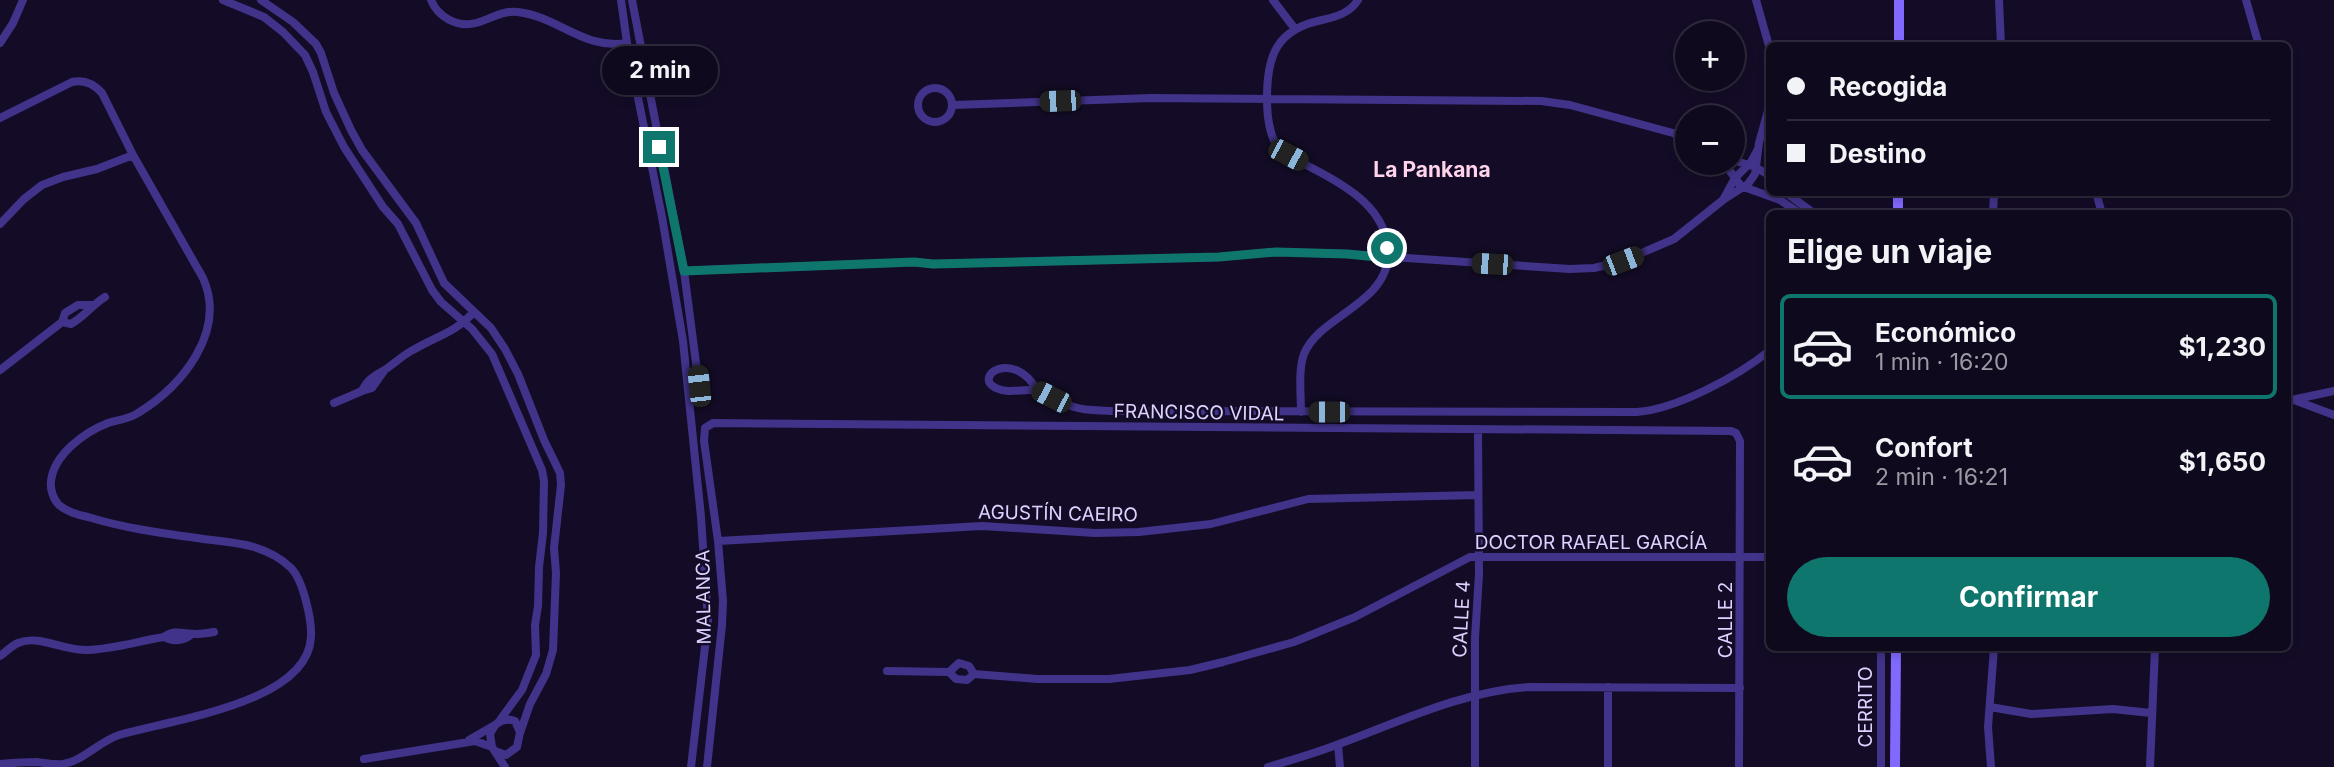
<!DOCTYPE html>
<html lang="es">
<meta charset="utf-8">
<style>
:root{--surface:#0f091d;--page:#1d172a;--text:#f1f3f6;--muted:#9b9aa4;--line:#2f2a3b;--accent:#0f766e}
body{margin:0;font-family:Inter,sans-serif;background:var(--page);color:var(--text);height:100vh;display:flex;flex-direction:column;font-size:26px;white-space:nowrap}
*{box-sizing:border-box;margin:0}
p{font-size:23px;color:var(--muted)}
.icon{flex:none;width:38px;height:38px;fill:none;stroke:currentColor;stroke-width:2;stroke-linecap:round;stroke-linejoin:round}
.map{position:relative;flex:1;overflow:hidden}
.sheet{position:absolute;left:1766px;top:210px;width:525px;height:441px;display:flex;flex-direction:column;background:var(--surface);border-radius:10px;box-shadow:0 4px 10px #0003,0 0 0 2px var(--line)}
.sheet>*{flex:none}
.top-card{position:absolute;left:1766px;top:42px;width:525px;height:154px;border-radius:10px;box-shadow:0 4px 10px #0003,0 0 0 2px var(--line);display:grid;align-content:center;height:154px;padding:0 21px;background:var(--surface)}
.buttons{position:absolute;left:1675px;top:21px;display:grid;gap:14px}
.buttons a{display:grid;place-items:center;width:70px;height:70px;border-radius:50%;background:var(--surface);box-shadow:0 4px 10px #0003,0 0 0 2px var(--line);font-size:35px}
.end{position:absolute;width:32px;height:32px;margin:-16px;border:9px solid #0f766e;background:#fff;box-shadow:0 0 0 4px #fff}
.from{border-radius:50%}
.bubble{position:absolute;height:49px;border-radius:24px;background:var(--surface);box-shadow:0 4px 10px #0003,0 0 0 2px var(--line);font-size:23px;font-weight:700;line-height:49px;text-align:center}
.car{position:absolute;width:21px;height:42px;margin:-21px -10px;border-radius:9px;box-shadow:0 0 5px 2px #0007;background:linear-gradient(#222 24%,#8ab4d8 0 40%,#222 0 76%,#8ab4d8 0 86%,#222 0)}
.top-card b{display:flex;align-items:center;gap:24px;height:66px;font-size:26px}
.top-card b+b{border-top:2px solid var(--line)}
.top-card i{width:18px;height:18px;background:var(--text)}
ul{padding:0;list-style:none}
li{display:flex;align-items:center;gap:21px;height:105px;margin:0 14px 10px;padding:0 7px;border:4px solid transparent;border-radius:10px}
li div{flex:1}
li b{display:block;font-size:26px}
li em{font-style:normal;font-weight:700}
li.selected{border-color:var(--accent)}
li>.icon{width:63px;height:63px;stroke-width:1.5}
h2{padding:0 21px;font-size:32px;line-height:84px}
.button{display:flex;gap:14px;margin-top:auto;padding:14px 21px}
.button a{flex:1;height:80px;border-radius:42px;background:var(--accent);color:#fff;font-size:28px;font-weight:700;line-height:80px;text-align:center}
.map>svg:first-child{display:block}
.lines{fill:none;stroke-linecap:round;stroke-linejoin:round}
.minor{stroke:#42338a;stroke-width:8}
.secondary{stroke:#8169ff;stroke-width:10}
.route{stroke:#0f766e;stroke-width:9}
.labels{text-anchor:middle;stroke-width:5;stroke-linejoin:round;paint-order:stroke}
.street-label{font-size:19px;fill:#ddd2ff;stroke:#140c27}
.neighbourhood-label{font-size:21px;font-weight:bold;fill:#ffd4ea;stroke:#140c27}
</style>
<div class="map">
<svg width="2334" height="767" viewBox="0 0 2334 767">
<rect width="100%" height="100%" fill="#140c27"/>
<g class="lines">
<path class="minor" d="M223 0 264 17 283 32 305 55 313 72 326 112 344 147 383 207 398 224 432 290 441 302 472 329 492 354 542 470 544 481 543 533 539 567 538 606 535 625 536 655 522 690 500 720
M261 0 293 22 316 44 321 53 334 93 351 130 362 150 416 223 444 283 491 328 505 349 518 374 544 440 560 473 561 485 554 548 556 573 553 650 546 674 530 704 520 733
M431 0C438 17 457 28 476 23 491 19 502 10 518 12 559 17 583 50 627 43
M621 0 627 43 662 217 683 341 701 517 708 621 691 767
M632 0 684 271 914 262 933 264 1219 257 1276 252 1347 254 1570 269 1594 268 1623 261 1674 239 1723 200
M1273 0 1295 29
M1756 0 1769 46
M1999 0 2001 46
M0 43 13 23 23 0
M2245 46 2258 42 2246 0
M918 105a17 17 0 1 1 34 0a17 17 0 1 1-34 0Z
M953 105 1151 98 1541 101 1570 105 1673 133 1687 140
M0 118 72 82C85 79 94 84 102 93L133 155 203 278C227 332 182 386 138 413 129 419 118 420 108 423 85 432 54 454 51 481 50 489 53 499 59 505 67 512 78 515 88 517 124 528 160 533 197 538 216 541 236 542 254 547 267 551 281 558 291 568 303 580 312 620 311 637 308 704 168 720 119 735 100 741 83 761 63 764 54 765 46 763 37 762 25 762 12 763 0 764
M1758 149 1751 162 1735 178 1723 200 1748 184 1755 174 1759 143 1769 107
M1732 160 1753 166 1769 175
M1724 163 1741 186 1780 200 1801 214
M1785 192 1815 214
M2096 192 2102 214
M1993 214 1994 192
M0 224 24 199 42 185 63 177 97 169 133 155
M684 271 699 386 705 397
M62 322 71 324C85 316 92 305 105 297
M0 370 62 322 65 313 78 305H91
M384 371 372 388 362 391C368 378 375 376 386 369 395 363 403 355 413 350 436 336 455 333 474 312
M1037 390C1013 348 972 377 996 388 1010 395 1026 387 1039 391 1051 395 1061 404 1074 407 1086 411 1100 410 1112 411L1637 412C1677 409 1738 376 1769 351
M2294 400 2334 415
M2287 401 2334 391
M334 403 362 391
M1301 412C1301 394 1298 370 1304 354 1319 316 1387 304 1388 255 1389 210 1347 186 1312 168 1301 162 1287 158 1279 149 1269 136 1267 113 1267 98 1267 55 1277 29 1322 20 1336 17 1350 13 1358 0
M718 541 982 526 1095 533 1139 532 1211 524 1308 499 1477 495
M164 637C173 642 184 641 192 634
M0 656C6 652 11 646 18 643 40 634 63 651 88 650 113 649 139 641 164 637 174 629 184 634 195 634 201 634 208 633 214 632
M959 663 969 666 974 674 967 680 956 679 949 672Z
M887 671 949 672
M974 674 1037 679H1109L1190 670 1223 662 1294 642 1355 617 1470 557H1769
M1990 707 2031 714 2113 709 2151 713
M469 740 495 725
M1338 745 1340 767
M495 751 506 755 517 747 520 732 515 721C503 717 495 722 490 734L492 747 505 767
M364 759 475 741 492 747
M707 767 722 625 723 601 718 541 704 441 705 428 713 423 1731 431 1736 433 1740 441 1739 767
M1268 767C1292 760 1316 753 1339 744 1401 721 1463 691 1529 687L1740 688
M1475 767V638L1479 574 1478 430
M1608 767V687
M1881 767V648
M1991 767 1988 727 1994 648
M2150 767 2155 648"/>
<path class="secondary" d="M1899 46V0
M1898 214V192
M1895 767 1896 648"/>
</g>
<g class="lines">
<path class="route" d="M659 147 684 271 914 262 933 264 1219 257 1276 252 1347 254 1388 258 1387 248"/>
</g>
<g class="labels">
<g class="street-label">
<text transform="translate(1199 412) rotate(1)" y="7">FRANCISCO VIDAL</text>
<text transform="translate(1058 513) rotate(1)" y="7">AGUSTÍN CAEIRO</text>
<text x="1591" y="549">DOCTOR RAFAEL GARCÍA</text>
<text transform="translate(703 597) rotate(-91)" y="7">MALANCA</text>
<text transform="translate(1461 619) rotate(-87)" y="7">CALLE 4</text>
<text transform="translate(1725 620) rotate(-90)" y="7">CALLE 2</text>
<text transform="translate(1865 707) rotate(-90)" y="7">CERRITO</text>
</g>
<g class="neighbourhood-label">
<text x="1432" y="177">La Pankana</text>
</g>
</g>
</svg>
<div class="buttons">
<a>+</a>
<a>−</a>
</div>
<i class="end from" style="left:1387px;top:248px"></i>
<i class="end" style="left:659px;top:147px"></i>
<div class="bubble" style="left:602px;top:46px;width:116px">2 min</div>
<i class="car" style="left:1060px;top:101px;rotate:268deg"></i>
<i class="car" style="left:1288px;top:155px;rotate:118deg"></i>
<i class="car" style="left:1623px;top:261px;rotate:69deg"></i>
<i class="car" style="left:1492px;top:264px;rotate:273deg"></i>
<i class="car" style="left:699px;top:386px;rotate:354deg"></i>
<i class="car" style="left:1051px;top:397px;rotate:297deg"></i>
<i class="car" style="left:1329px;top:412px;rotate:270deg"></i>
<div class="top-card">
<b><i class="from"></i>Recogida</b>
<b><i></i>Destino</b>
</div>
<section class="sheet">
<h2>Elige un viaje</h2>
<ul>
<li class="selected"><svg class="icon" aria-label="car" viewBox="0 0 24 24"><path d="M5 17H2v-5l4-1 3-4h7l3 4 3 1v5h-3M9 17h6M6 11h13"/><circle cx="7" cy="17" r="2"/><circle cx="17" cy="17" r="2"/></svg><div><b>Económico</b><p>1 min · 16:20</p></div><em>$1,230</em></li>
<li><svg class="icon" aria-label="car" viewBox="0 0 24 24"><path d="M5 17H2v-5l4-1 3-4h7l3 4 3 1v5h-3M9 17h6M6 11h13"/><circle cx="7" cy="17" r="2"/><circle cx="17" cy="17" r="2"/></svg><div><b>Confort</b><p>2 min · 16:21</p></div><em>$1,650</em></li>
</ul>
<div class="button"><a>Confirmar</a></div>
</section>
</div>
